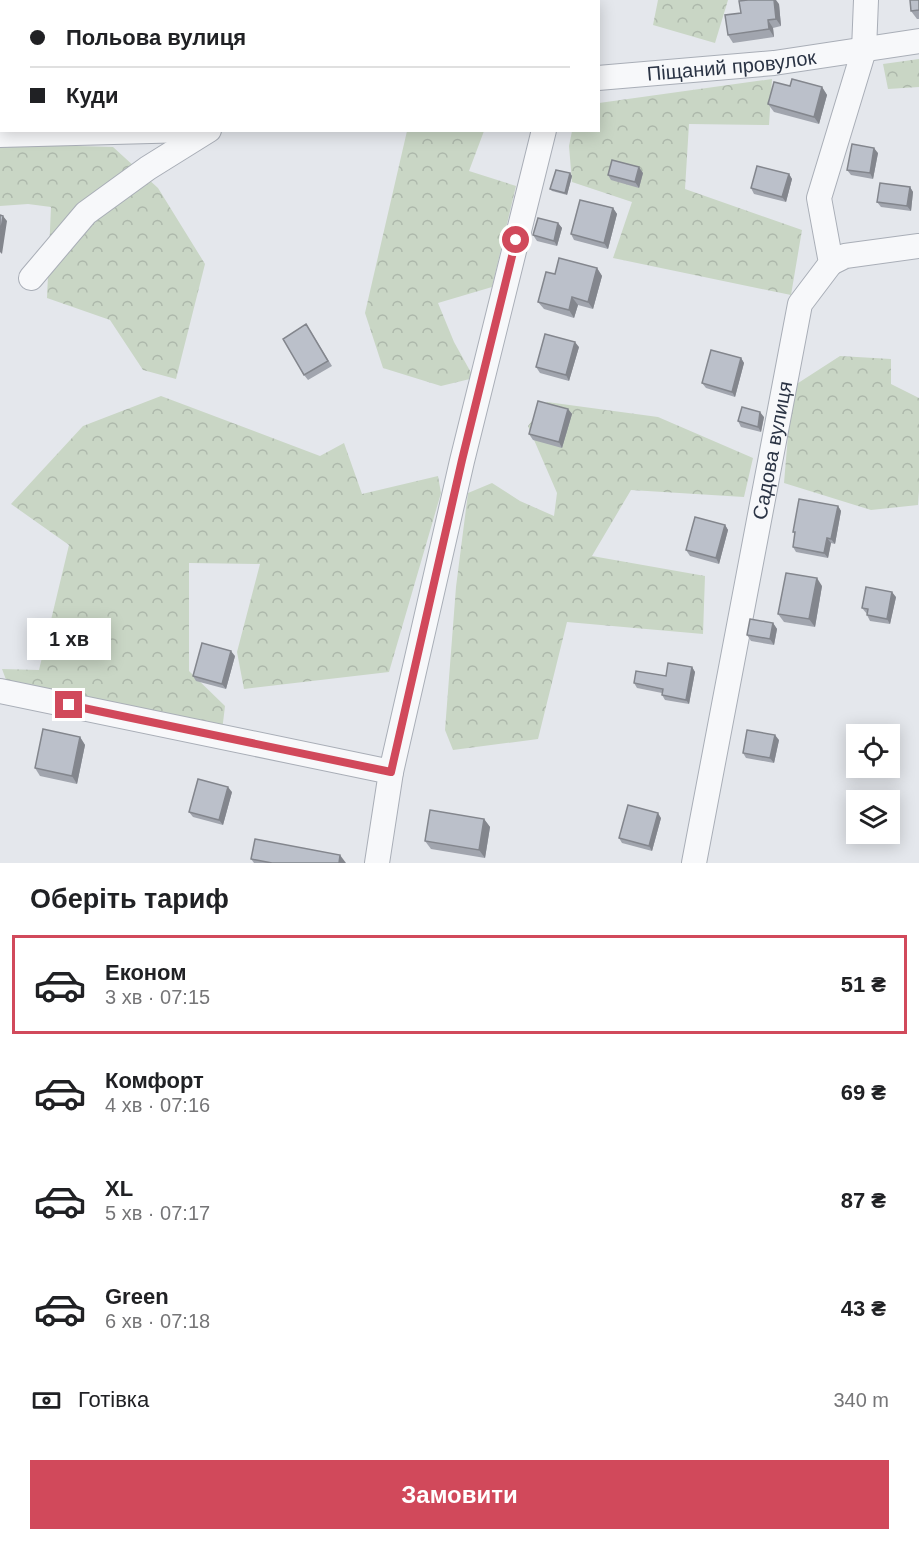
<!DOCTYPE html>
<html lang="uk">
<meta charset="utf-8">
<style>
:root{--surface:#fff;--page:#f2f2f2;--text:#202124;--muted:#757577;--line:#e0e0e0;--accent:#d1495b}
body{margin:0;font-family:Helvetica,sans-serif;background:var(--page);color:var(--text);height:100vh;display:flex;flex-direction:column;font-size:22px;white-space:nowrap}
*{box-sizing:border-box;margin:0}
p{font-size:20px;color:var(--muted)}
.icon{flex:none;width:33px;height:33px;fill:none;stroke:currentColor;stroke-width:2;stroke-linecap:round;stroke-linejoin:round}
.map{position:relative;height:863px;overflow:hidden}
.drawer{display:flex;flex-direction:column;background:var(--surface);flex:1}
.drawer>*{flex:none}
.guide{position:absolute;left:0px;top:0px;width:600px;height:132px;box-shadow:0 3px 15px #0003;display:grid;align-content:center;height:132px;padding:0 30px;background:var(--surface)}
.buttons{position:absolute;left:846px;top:724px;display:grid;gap:12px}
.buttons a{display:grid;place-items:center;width:54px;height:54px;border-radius:0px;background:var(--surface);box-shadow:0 3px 15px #0003;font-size:30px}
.end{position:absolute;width:27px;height:27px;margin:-14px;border:8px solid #d1495b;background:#fff;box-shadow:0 0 0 3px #fff}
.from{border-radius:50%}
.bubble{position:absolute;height:42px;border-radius:0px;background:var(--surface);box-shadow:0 3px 15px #0003;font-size:20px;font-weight:600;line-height:42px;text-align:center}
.guide b{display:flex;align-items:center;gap:21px;height:57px;font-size:22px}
.guide b+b{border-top:2px solid var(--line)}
.guide i{width:15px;height:15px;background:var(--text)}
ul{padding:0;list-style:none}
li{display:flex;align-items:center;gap:18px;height:99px;margin:0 12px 9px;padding:0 18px;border:3px solid transparent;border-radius:0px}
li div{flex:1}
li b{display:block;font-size:22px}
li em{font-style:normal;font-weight:600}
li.active{border-color:var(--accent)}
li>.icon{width:54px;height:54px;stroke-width:1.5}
h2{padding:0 30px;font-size:27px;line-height:72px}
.pay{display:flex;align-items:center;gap:15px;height:66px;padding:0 30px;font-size:22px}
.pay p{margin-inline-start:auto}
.button{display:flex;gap:12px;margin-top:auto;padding:12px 30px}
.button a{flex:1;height:69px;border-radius:0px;background:var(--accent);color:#fff;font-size:24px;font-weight:600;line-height:69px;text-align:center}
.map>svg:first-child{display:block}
.forest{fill:url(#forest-crowns)}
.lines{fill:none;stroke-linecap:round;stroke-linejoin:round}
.minor-casing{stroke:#a9aeb7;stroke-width:26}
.minor{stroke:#f7f8fa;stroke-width:24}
.wall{fill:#a1a5ae}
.shaded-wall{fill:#83868d}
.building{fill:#bbc0ca;stroke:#83868d;stroke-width:1.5}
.route{stroke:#d1495b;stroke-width:8}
.labels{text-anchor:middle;stroke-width:4.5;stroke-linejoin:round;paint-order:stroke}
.street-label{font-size:20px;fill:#2b3445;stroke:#f4f6f9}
</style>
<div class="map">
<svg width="919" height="863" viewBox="0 0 919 863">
<defs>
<pattern id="forest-crowns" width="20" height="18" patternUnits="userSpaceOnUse" patternTransform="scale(1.5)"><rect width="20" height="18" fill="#c9d6c5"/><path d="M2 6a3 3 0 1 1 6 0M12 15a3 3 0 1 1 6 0" fill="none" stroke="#adb8ab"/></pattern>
</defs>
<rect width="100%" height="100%" fill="#e4e7ec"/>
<path class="forest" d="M0 0H401L400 2H2V127H0Z
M658 0H728L715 43 653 25Z
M919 59V87L888 89 883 64Z
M772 79 769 125 689 124 685 189 802 230 791 295 613 258 632 202 572 182 569 146 572 131 598 130 599 103Z
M407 131H484L469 171 516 186 492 287 438 303 454 342 474 378 441 386 383 368 365 313Z
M5 144 113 147 158 188 205 264 176 379 143 370 110 320 47 298 51 207 28 204 0 206V146Z
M840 356 891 359V384L919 398V491L918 505 871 510 784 483 792 387Z
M161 396 320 456 344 443 362 494 438 476 441 493 389 672 244 689 237 652 260 564 189 563V671L225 706 222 731 8 685 2 669 39 670 69 545 11 504 83 426Z
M547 402 658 417 753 458 744 497 631 490 592 556 705 576 703 634 567 622 538 739 453 750 445 730 456 587 468 493 492 483 520 501 554 516 557 493 528 426Z"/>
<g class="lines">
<defs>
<g id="minor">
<path d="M572 2V0"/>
<path id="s1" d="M598 78 774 63 919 41"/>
<path d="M0 135 189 130"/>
<path d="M831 263 845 256 919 246"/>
<path d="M31 278 86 213 148 168 209 130"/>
<path d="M0 691 391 772"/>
<path d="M377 863 391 772 462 461 544 130"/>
<path id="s2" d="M694 863 800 304 831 263 819 198 864 50 866 0"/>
</g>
</defs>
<use href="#minor" class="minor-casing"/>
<use href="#minor" class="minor"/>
</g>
<path class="wall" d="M919 0V19H917L911 11Z
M779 4 781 26 773 28 774 37 733 43 728 35 741 13Z
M790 86 822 87 827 95 819 124 774 112 768 104Z
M878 153 873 179 851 175 847 170Z
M570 173 572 176 567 195 552 191 550 189Z
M643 173 639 188 611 180 608 175Z
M789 174 792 179 786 202 754 194 751 188Z
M910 187 913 192 911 211 881 207 877 202Z
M613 208 617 214 608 249 574 240 571 234Z
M558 223 562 228 557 246 537 241 533 235Z
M597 268 602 276 593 309 578 305 574 318 544 309 538 302 555 274Z
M310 330 332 366 308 380 304 375Z
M579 347 569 381 540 373 536 367Z
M741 358 744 363 735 397 706 388 702 383Z
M568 409 572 414 562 448 533 440 529 434Z
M764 417 761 432 741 427 738 421Z
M838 506 841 511 835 544 831 543 828 558 796 552 793 547 795 534 793 532Z
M725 525 728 530 719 564 690 556 686 550Z
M822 586 815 627 784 622 778 614Z
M896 597 890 624 870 621 867 615V614L862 608Z
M773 623 777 629 774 645 751 641 747 635Z
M235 656 226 689 196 681 193 676Z
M692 667 695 672 689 704 665 700 662 695V693L637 688 634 683 666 676Z
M80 737 85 745 77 784 40 776 35 768Z
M779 740 774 763 746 758 743 753Z
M232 792 223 825 193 817 189 812Z
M661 818 652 851 622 843 619 838Z
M484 819 490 827 485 858 431 849 425 841Z
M251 859 346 863H254Z"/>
<path class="shaded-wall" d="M774 0H776L779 4 781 26 776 19Z
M768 20 773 28 774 37 769 29Z
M822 87 827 95 819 124 814 117Z
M874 148 878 153 873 179 870 173Z
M639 167 643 173 639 188 635 182Z
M570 173 572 176 567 195 565 193Z
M789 174 792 179 786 202 782 197Z
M910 187 913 192 911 211 907 206Z
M613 208 617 214 608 249 604 243Z
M3 216 7 221 2 254 0 252V236Z
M558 223 562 228 557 246 554 241Z
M597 268 602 276 593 309 588 302Z
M572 297 578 305 574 318 569 310Z
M575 342 579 347 569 381 566 375Z
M741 358 744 363 735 397 732 392Z
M568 409 572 414 562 448 559 442Z
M760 412 764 417 761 432 758 427Z
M838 506 841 511 835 544 831 539Z
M725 525 728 530 719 564 716 558Z
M827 538 831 543 828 558 824 553Z
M817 578 822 586 815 627 809 619Z
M892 592 896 597 890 624 887 619Z
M773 623 777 629 774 645 770 639Z
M231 651 235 656 226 689 222 684Z
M692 667 695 672 689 704 686 700Z
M775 735 779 740 774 763 770 758Z
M80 737 85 745 77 784 72 776Z
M228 787 232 792 223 825 219 820Z
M658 813 661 818 652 851 649 846Z
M484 819 490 827 485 858 479 850Z
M340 855 346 863H339Z"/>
<path class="building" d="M476 0H514L513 2H476Z
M748 0H774L776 19 768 20 769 29 728 35 725 15 741 13 739 1Z
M910 0H919V10L911 11Z
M792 79 822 87 814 117 768 104 774 82 790 86Z
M852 144 874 148 870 173 847 170Z
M612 160 639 167 635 182 608 175Z
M757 166 789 174 782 197 751 188Z
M556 170 570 173 565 193 550 189Z
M880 183 910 187 907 206 877 202Z
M580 200 613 208 604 243 571 234Z
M0 215 3 216 0 236Z
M538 218 558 223 554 241 533 235Z
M559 258 597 268 588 302 572 297 569 310 538 302 546 272 555 274Z
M306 324 328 361 304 375 283 339Z
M545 334 575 342 566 375 536 367Z
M711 350 741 358 732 392 702 383Z
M538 401 568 409 559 442 529 434Z
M742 407 760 412 758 427 738 421Z
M799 499 838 506 831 539 827 538 824 553 793 547 795 532H793Z
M695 517 725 525 716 558 686 550Z
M786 573 817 578 809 619 778 614Z
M866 587 892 592 887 619 867 615 868 609 862 608Z
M750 619 773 623 770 639 747 635Z
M202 643 231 651 222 684 193 676Z
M668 663 692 667 686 700 662 695 663 689 634 683 636 671 666 676Z
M43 729 80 737 72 776 35 768Z
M747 730 775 735 770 758 743 753Z
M198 779 228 787 219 820 189 812Z
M628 805 658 813 649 846 619 838Z
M430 810 484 819 479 850 425 841Z
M255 839 340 855 339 863H272L251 859Z"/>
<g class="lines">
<path class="route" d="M69 705 391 772 462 460 516 240"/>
</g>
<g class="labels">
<g class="street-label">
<text dy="7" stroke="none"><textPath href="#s1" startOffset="134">Піщаний провулок</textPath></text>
<text dy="7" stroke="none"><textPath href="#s2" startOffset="420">Садова вулиця</textPath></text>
</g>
</g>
</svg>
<div class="buttons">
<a><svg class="icon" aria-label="locate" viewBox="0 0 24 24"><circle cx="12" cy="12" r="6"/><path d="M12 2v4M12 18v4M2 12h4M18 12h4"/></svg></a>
<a><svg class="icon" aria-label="layers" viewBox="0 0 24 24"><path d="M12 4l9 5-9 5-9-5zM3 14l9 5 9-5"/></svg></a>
</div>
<i class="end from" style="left:516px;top:240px"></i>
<i class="end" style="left:69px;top:705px"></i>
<div class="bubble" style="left:27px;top:618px;width:84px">1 хв</div>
<div class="guide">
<b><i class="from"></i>Польова вулиця</b>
<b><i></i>Куди</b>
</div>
</div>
<section class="drawer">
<h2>Оберіть тариф</h2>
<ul>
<li class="active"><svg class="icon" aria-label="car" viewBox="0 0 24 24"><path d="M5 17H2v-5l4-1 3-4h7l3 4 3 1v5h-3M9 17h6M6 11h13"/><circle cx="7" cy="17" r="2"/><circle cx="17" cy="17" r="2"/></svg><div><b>Економ</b><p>3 хв · 07:15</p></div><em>51 ₴</em></li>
<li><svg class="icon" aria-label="car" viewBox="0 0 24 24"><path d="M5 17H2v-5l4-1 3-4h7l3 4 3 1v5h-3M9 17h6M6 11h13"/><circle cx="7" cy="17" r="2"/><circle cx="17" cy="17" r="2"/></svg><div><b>Комфорт</b><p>4 хв · 07:16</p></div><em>69 ₴</em></li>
<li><svg class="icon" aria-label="car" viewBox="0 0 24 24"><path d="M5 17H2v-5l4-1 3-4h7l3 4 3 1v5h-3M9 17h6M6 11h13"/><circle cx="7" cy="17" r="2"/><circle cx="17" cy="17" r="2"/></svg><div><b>XL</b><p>5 хв · 07:17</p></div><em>87 ₴</em></li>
<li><svg class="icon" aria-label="car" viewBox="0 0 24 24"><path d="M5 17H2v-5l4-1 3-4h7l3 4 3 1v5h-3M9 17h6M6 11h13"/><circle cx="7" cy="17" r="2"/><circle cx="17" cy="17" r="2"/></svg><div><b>Green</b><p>6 хв · 07:18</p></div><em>43 ₴</em></li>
</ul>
<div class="pay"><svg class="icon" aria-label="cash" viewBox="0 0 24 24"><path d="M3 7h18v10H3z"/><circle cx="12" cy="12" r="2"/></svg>Готівка<p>340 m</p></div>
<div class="button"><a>Замовити</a></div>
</section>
